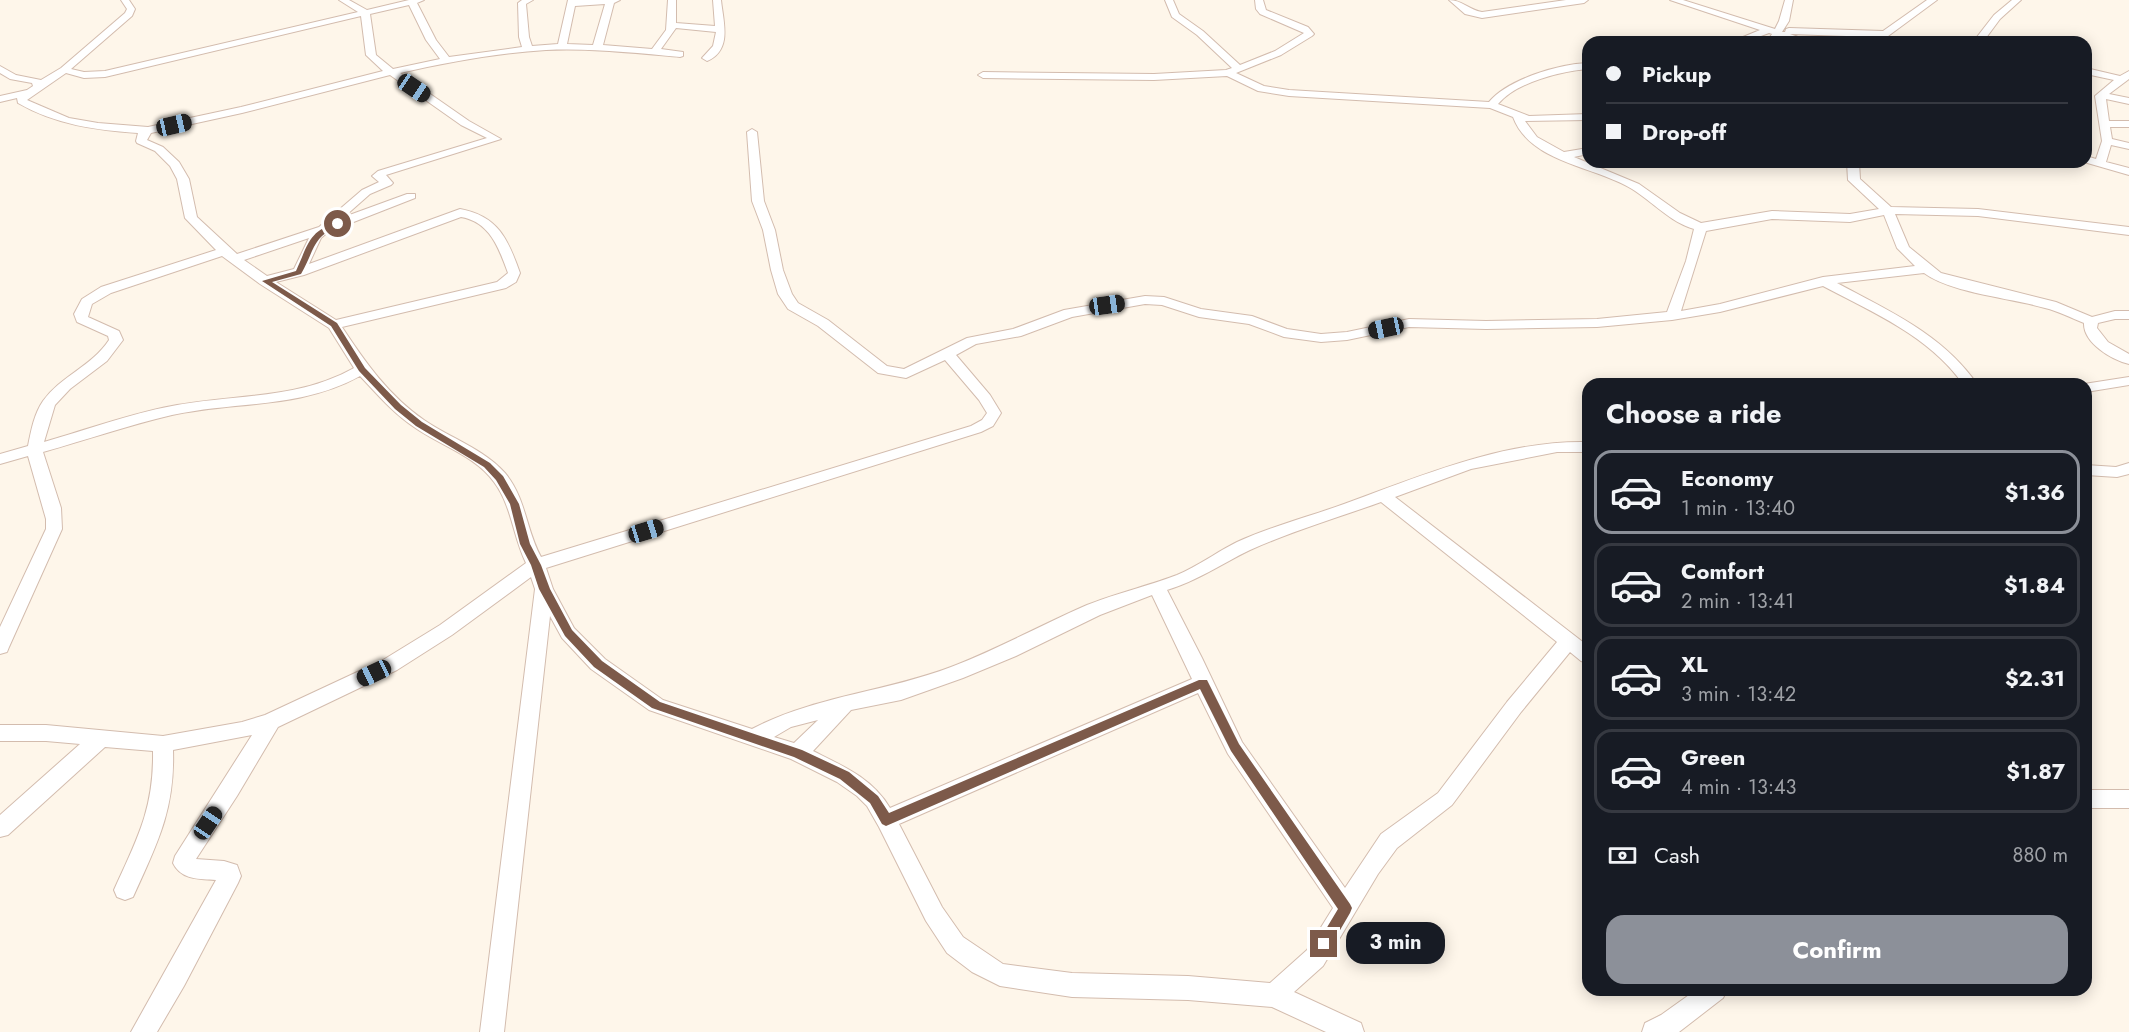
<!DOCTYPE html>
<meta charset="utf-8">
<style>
:root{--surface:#171b24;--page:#20242c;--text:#f1f3f6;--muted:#9ea1a6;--line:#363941;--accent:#8c9099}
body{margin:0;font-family:Jost,sans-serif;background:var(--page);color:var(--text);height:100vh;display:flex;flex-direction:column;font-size:22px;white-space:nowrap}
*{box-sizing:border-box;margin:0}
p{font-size:20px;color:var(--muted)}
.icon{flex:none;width:33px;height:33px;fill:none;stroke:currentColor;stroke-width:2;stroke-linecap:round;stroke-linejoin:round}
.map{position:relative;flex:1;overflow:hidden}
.drawer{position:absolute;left:1582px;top:378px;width:510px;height:618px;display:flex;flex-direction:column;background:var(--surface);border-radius:18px;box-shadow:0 3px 15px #0003}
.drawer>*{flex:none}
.hud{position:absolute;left:1582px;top:36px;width:510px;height:132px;border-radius:18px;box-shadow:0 3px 15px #0003;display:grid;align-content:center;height:132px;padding:0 24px;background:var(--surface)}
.end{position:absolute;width:27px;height:27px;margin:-14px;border:8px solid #7d5a4a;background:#fff;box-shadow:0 0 0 3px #fff}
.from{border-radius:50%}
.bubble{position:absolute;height:42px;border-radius:18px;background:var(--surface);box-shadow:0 3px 15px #0003;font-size:20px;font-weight:700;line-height:42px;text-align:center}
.car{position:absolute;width:18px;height:36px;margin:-18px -9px;border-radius:8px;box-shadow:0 0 4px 2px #0007;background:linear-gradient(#222 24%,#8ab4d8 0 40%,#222 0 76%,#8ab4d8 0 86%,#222 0)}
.hud b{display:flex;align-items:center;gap:21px;height:57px;font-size:22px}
.hud b+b{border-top:2px solid var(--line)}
.hud i{width:15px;height:15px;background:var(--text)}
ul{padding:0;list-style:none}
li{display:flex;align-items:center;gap:18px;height:84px;margin:0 12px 9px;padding:0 12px;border:3px solid var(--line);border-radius:18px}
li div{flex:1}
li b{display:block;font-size:22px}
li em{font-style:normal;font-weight:700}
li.selected{border-color:var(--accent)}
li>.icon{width:54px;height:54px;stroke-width:1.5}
h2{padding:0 24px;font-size:27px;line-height:72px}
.pay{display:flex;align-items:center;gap:15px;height:66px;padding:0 24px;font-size:22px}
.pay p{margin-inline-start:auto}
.button{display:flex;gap:12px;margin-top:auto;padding:12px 24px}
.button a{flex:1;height:69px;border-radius:18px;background:var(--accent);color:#fff;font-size:24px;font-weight:700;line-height:69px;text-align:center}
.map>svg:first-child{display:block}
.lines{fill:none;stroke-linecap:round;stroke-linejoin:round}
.street-casing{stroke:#d3bcae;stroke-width:2}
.street{fill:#fff;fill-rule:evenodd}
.route{fill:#7d5a4a}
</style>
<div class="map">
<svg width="2129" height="1032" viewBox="0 0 2129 1032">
<rect width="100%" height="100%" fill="#fef6ea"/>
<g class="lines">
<defs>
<path id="street" d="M121 0H129L135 9 132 16 71 69 84 72 105 71 358 12 339 0H349L367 10 409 0H424L417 3 436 40 449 57 522 47 519 37 518 3 522 0H533L526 4 529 37 532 46 558 44 568 0H620L614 3 603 45 652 49 666 30 668 0H676V23L715 26 713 0H721C723 21 733 50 707 61L702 58 713 46 716 32 676 28 661 49 683 52V56L680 57C635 53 591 48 546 50 497 53 448 62 400 73L469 121 501 139 386 175 393 183 391 185 370 194 344 217 407 194H415V198L328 232 321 238 309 264 460 209C498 216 508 239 520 273L516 282 506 288 342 327C365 362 389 396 424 420 450 438 484 449 505 473 526 498 526 530 541 557L971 426 982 420 987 413 979 400 945 360 906 378 878 373 818 326 788 309 778 294 771 270 763 230 752 201 747 132 752 129 757 132 764 201 775 230 783 270 792 294 798 303 828 320 887 366 904 369 967 338 1013 329 1064 310 1145 296 1164 297 1201 309 1252 316 1287 329 1321 334 1347 332 1409 319 1486 321 1597 319 1667 312 1686 261 1694 229C1670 222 1653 202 1632 189 1595 166 1530 163 1513 117L1490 108 1289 96 1258 91 1227 76 1154 80 983 78 978 75 983 72 1154 74 1226 70 1232 68 1197 35 1172 17 1165 0H1173L1179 14 1203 31 1240 65 1275 51 1304 33 1260 14 1256 9 1255 0H1263L1266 10 1308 27 1314 34 1312 36 1281 55 1236 73 1264 86 1289 90 1489 102C1508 79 1559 64 1588 63V69C1562 71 1516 82 1498 104L1529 116 1588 114V120L1525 121 1537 137 1564 152 1588 148V154L1574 157 1639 184 1680 213 1701 223 1772 211 1850 214 1879 209 1848 180 1847 162H1859L1860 179 1891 207 1978 209 2129 227V235L1978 216 1895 214 1909 247 1941 273 2056 302 2092 317 2115 311H2129V319H2115L2098 323 2097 328 2108 342 2129 354V364C2112 360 2083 343 2084 323 2071 318 2058 311 2045 308 2011 298 1951 293 1924 273L1837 283C1889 311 1942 334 1977 384H1963C1929 336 1874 313 1823 286L1720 312 1672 320 1597 327 1486 329 1409 327 1347 340 1321 342 1284 337 1249 324 1199 317 1162 305 1145 304 1072 317 1021 336 976 344 956 355 990 395 1001 413 993 426 981 432 546 568 553 589 574 628 605 659 663 700 752 729C814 696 886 692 951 667 998 649 1041 625 1087 605 1117 593 1148 586 1177 575 1198 566 1217 552 1237 542 1272 526 1308 517 1344 504 1421 476 1504 440 1588 442V452H1557L1471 469 1395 497 1588 646V663L1581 661 1570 652 1521 712 1452 805 1397 848 1378 874 1323 966 1294 992 1361 1023 1364 1032H1326L1272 1007 1188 1000 1072 997 1000 986 972 972 947 953 926 921 879 827 867 806 857 796 837 782 791 759 649 710 591 669 562 638 550 616 504 1032H480L535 589 531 577 452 635 397 670 278 727 237 796 196 859 224 861 237 865 241 876 238 883 184 986 157 1032H131L216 880C200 879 181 880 173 863L175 856 252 735 173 750C175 810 157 844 133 897L125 900 117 897 114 890C137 839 154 809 153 751L105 747 8 835 0 837V815L80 744 46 741H0V725H46L163 736 242 722 265 715 383 660 440 625 526 563C513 537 512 506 494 482 476 456 439 445 414 427 393 413 377 394 360 376 301 409 236 401 172 415 129 425 86 440 43 452L61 508 62 529 9 647 7 652 0 654V627L46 529V519L28 456 0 464V454L28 446C31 431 34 414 43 401 61 376 92 366 109 340L108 336 77 322 74 314 82 299 101 287 216 250 185 218 177 179 170 166 155 151 137 143 136 141 138 133C96 130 56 125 18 103L17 98 0 102V96L27 90 33 86 32 83 10 79 0 73V66L16 75 41 80 61 68 125 13 127 9ZM605 4 593 45 567 44 575 6ZM409 5 426 40 440 59 393 69 376 55 370 14ZM361 16 366 55 383 71 241 107 148 127 98 123 69 118 27 100 66 73 84 78 105 77ZM390 75 461 125 487 138 378 171 372 176 379 182 362 190 319 227 237 254 197 217 189 179 179 162 163 147 147 140 151 133 242 113ZM1884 215 1897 248 1915 266 1823 277 1720 304 1681 311 1706 231 1772 219 1850 222ZM461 217C490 222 499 248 508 273L497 282 336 320 276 282 304 275ZM309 238 294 269 267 276 244 260ZM222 256 260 284 329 328 354 368C297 400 234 394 172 406 129 414 86 430 44 442L55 405 70 389 107 361 123 340 119 331 88 317 92 304 111 293ZM1381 502 1557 642 1507 702 1438 793 1381 834 1345 888 1242 742 1202 658 1167 590C1197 581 1221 564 1250 550 1292 531 1337 518 1381 502ZM1152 595 1192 679 890 808C872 778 843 766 813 751L851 710 901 700 963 678 1016 656 1100 615ZM1198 693 1228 754 1333 908 1307 950 1270 983 1188 976 1072 973 1003 964 963 937 942 907 899 824ZM818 720 794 743 774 737 791 727Z
M1449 0C1462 0 1469 10 1482 12L1566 0H1588L1584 3 1482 18 1465 14Z
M1670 0H1683L1775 29 1779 21 1785 0H1793L1789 21 1782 32H1785L1786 29 1789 28 1883 31 1927 0H1937L1880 42H1871L1875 37 1790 34 1811 42H1797L1780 37 1776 42H1770L1768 40 1772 34 1769 33 1745 42H1731L1760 30Z
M2012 0H2021L2000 19 1983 42H1973L1994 15Z
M2086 68 2120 76 2129 71V79L2109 94 2129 98V104L2106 99 2109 121H2129V127H2110L2112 139 2129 143V149L2111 145 2106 162 2129 168V175L2084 162H2086V156L2096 159 2102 141 2095 96 2114 80 2086 74Z
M2129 377V385L2086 392V384H2084Z
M2129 463V474L2117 477 2086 475V465L2116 467Z
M2086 790H2129V808H2086Z
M1696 990H1727L1723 998 1679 1032H1642L1645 1023 1661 1015Z"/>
</defs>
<use href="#street" class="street-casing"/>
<use href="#street" class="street"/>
</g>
<path class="route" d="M338 222 340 226C312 236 315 250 301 274L272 282 337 323 365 368 401 405 422 422 490 463 503 476 519 504 530 544 541 565 550 589 572 630 602 661 660 702 802 750 849 772 878 796 889 813 1199 680H1207L1239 744 1350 904 1352 908 1350 913 1329 949 1324 950 1319 949 1317 944 1338 909 1231 751 1200 689 886 826 882 824 870 803 840 779 794 757 652 708 594 667 565 636 539 589 531 565 520 544 510 504 496 480 484 467 416 426 395 409 359 371 331 326 262 281 296 271C308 245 308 231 338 222Z"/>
</svg>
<i class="end from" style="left:338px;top:224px"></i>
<i class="end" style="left:1324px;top:944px"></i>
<div class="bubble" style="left:1346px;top:922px;width:99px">3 min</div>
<i class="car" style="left:414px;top:88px;rotate:124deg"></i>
<i class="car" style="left:174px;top:125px;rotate:77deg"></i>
<i class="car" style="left:1107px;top:305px;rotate:82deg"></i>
<i class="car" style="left:1386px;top:328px;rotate:258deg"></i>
<i class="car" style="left:646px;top:531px;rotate:73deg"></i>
<i class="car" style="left:374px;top:673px;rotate:245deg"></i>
<i class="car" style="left:208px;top:823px;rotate:34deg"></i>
<div class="hud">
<b><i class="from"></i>Pickup</b>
<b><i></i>Drop-off</b>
</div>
<section class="drawer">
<h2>Choose a ride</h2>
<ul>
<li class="selected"><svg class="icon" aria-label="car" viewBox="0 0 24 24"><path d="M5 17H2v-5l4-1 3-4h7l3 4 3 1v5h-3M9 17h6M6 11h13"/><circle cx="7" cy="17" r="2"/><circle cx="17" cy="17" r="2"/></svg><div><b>Economy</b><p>1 min · 13:40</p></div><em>$1.36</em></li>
<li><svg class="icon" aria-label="car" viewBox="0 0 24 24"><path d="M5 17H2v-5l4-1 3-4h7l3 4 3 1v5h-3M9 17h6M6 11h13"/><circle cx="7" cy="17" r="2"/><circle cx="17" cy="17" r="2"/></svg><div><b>Comfort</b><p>2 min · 13:41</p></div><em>$1.84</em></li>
<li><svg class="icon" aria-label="car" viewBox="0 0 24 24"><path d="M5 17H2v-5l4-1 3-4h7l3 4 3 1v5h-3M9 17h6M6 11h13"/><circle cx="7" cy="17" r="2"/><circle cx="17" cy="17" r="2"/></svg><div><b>XL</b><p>3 min · 13:42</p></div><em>$2.31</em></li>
<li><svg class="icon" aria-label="car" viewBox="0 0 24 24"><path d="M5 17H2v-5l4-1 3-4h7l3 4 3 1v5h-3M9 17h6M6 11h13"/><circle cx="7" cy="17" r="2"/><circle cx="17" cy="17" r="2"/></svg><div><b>Green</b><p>4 min · 13:43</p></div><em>$1.87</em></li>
</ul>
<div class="pay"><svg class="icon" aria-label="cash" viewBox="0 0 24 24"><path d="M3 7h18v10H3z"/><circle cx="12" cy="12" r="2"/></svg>Cash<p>880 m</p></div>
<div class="button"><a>Confirm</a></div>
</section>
</div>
